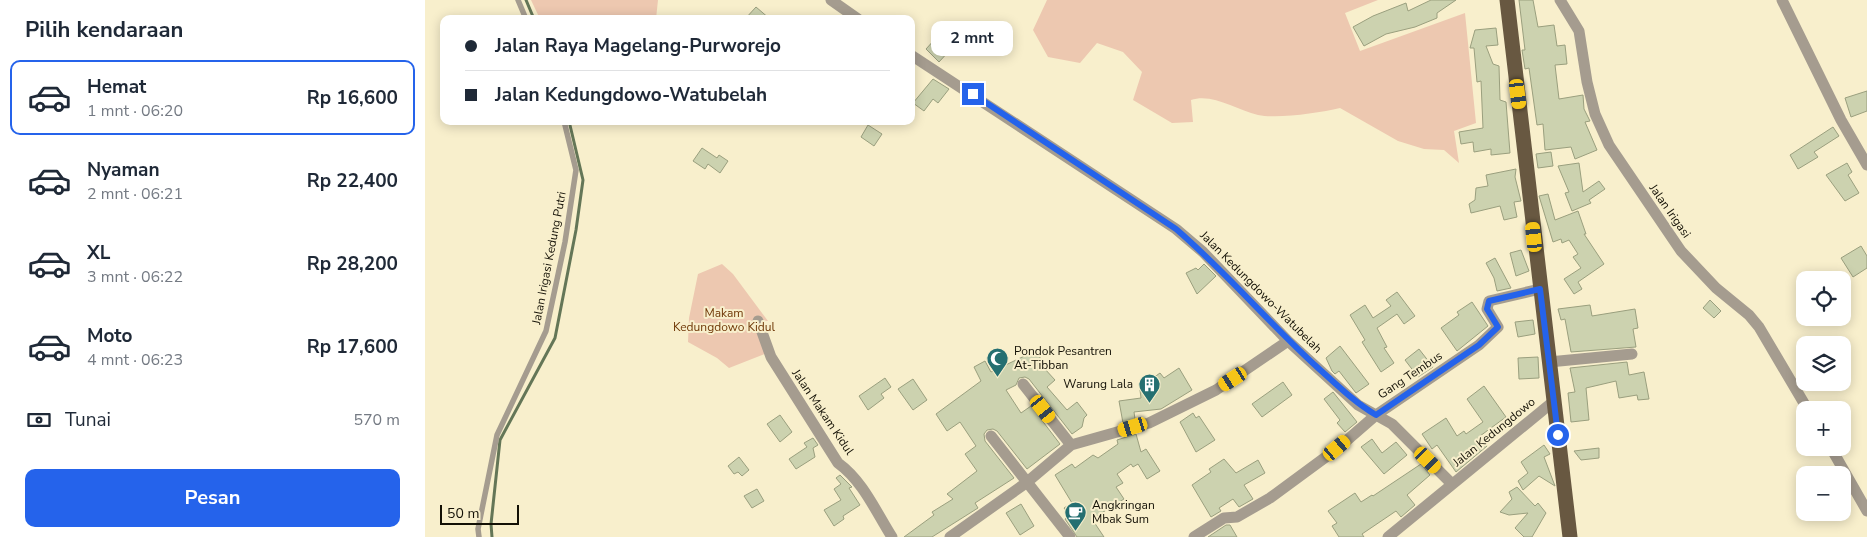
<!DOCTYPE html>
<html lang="id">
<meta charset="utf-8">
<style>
:root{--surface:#fff;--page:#f2f2f3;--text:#1f2937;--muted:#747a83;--line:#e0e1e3;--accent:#2563eb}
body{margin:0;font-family:"Nunito Sans",sans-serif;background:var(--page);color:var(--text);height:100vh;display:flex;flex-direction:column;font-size:19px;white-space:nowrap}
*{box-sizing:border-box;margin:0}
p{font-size:16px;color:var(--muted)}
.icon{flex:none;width:28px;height:28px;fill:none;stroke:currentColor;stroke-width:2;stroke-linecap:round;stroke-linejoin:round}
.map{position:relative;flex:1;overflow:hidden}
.side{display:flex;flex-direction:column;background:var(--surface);width:425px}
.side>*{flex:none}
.hud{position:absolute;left:15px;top:15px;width:475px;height:110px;border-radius:10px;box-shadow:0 2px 12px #0003;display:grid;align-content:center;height:110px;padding:0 25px;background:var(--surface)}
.buttons{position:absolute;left:1371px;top:271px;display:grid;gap:10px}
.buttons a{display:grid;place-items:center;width:55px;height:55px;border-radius:10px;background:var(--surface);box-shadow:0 2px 12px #0003;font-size:25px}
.scale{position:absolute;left:15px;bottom:12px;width:79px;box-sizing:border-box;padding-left:5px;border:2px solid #131005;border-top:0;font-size:14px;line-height:18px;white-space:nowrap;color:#131005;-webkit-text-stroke:4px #f8efcc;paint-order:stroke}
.end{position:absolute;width:22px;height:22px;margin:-11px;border:6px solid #2563eb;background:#fff;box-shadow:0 0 0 2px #fff}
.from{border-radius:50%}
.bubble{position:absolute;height:35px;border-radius:10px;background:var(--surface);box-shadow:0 2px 12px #0003;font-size:16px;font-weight:700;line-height:35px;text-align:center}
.car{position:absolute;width:15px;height:30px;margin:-15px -8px;border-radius:6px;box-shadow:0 0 4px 1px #0007;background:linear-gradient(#f5c518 24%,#345 0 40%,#f5c518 0 76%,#345 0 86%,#f5c518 0)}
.hud b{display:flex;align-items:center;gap:18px;height:48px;font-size:19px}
.hud b+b{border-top:1px solid var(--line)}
.hud i{width:12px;height:12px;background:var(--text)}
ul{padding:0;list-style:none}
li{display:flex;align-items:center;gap:15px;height:75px;margin:0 10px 8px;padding:0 15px;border:2px solid transparent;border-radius:10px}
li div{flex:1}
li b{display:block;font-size:19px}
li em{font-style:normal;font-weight:700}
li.current{border-color:var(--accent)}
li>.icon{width:45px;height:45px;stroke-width:1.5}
h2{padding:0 25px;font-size:22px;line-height:60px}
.pay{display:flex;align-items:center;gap:12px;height:55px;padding:0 25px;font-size:19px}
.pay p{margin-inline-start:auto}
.action{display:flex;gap:10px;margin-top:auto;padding:10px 25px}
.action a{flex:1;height:58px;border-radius:10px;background:var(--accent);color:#fff;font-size:20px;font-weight:700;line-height:58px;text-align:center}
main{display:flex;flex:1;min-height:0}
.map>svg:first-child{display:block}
.green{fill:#edc8b0}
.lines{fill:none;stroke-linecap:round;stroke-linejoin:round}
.stream{stroke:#647657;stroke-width:3}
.building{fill:#ccd2af;stroke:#9a9f7e}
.lane{stroke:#a59c8f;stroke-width:5.5}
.street{stroke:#a59c8f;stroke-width:11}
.primary{stroke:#685841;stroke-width:15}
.route{stroke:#2563eb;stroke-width:6}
.labels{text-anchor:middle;stroke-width:4;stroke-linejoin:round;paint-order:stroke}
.street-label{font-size:12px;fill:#131005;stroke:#f8efcc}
.park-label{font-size:12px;fill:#703908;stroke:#f8efcc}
.poi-label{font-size:12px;fill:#131005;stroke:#f8efcc;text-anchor:start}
</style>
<main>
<section class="side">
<h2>Pilih kendaraan</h2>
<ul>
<li class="current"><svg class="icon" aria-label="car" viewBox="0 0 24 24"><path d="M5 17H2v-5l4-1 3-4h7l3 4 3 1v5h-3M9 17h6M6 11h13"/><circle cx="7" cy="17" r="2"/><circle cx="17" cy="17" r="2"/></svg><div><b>Hemat</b><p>1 mnt · 06:20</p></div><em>Rp 16,600</em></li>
<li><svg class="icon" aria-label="car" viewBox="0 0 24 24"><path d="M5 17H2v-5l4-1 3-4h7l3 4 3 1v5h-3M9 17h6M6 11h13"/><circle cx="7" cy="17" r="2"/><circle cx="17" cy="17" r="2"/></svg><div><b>Nyaman</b><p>2 mnt · 06:21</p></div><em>Rp 22,400</em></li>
<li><svg class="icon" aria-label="car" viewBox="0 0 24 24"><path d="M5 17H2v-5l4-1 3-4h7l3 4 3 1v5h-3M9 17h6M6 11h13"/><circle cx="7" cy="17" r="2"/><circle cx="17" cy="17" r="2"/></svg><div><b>XL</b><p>3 mnt · 06:22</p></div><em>Rp 28,200</em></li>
<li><svg class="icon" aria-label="car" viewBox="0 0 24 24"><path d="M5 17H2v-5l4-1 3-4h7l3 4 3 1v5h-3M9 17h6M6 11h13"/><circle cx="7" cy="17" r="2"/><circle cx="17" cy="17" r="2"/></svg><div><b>Moto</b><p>4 mnt · 06:23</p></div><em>Rp 17,600</em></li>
</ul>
<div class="pay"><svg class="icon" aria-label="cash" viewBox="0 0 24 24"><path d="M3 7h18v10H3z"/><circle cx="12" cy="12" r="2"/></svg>Tunai<p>570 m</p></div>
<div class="action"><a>Pesan</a></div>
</section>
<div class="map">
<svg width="1442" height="537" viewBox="0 0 1442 537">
<rect width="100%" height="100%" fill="#f8efcc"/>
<path class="green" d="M106 0H233L231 19H115Z
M622 0H953L920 13 935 51 1040 13 1051 123 1029 131 1034 163 1019 150 999 149 973 141 915 108C894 113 853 119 833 115 811 110 788 93 766 100L768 122 747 123 708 100 717 72 698 52 672 43 655 63 623 57 608 30Z
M297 264 308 274 343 321H334L342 353 304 368 292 358 263 342 264 318 273 274Z"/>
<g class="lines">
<path class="stream" d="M101 0 109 19
M67 537 66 524 75 440 130 338 151 230 158 180 144 121"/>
</g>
<path class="building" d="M1006 0H1031L1012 13V18L990 27 961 34 939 46 928 27 948 16 981 3 983 11Z
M1094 0H1108L1113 27 1129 25 1132 46 1140 45 1142 64 1130 65 1134 99 1158 95 1159 109 1165 121 1160 122 1172 150 1150 159 1146 147 1120 150 1118 124 1112 125 1104 68 1100 69 1097 50H1100Z
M331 7 345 19H320Z
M1071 28 1073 45 1061 46 1068 64 1074 66 1075 100 1081 102 1085 153 1066 155V149L1049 152 1048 142 1036 144 1034 132 1058 128 1056 81 1052 82 1049 48H1045L1050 30Z
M511 38 525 50 514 62 501 49Z
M508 79 524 89 513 103 508 99 499 111 488 103Z
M1442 91V111L1426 117 1420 98Z
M443 125 457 134 449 146 436 137Z
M1408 127 1414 136 1389 152 1393 157 1373 169 1365 155Z
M277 148 292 158 294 155 303 161 295 173 283 164 280 169 268 161Z
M1126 152 1128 166 1113 168 1111 154Z
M1154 163 1158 192 1174 181 1180 189 1164 200 1166 203 1147 211 1140 193 1144 192 1133 166Z
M1422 163 1427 172 1423 175 1434 193 1420 201 1401 175Z
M1091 169 1090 177 1096 201 1089 202 1092 217 1079 220 1075 206 1046 213 1044 204 1050 200 1051 188 1063 186 1061 175Z
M1123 194 1130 220 1153 211 1161 234H1159L1179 264 1153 282 1157 289 1149 294 1139 279 1156 268 1148 257 1153 254 1144 240 1137 243 1136 239 1128 242 1114 196Z
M1436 246 1442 256V268L1428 277 1416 258Z
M1096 250 1104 271 1091 276 1085 253Z
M1070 258 1086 288 1072 291 1069 278 1061 263Z
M779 264 791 276 772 294 761 273 771 268 773 270Z
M972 292 990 316 979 324 972 314 952 328 962 347 959 348 969 363 956 372 937 342 940 340 925 315 940 305 948 318 966 306 961 300Z
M1285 300 1296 311 1289 318 1278 308Z
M1047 302 1063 326 1032 351 1016 328 1034 315 1032 312Z
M1165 305 1167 316 1210 309 1213 328 1208 329 1211 347 1146 352 1140 319 1136 320 1133 309Z
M1108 320 1110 334 1093 337 1090 322Z
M915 346 944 384 931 393 914 371 910 374 907 371 901 358Z
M994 349 1008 367 993 377 980 360Z
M612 350 619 368 630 380 622 387 642 410 652 402 662 415 659 418 657 427 647 434 604 379 600 377 594 378 591 385 581 390 596 413 606 406 635 444 602 469 572 431 568 429 562 430 559 434 560 441 589 478 550 503 553 508 507 537H479L509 515 507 512 528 499 522 494 552 471 540 454 551 446 535 422 522 431 511 414 556 381 549 367 560 361 566 372Z
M1113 357 1114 378 1094 379 1093 358Z
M1202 362 1204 375 1219 372 1224 399 1213 400 1212 395 1194 398 1191 381 1161 388 1164 420 1146 422 1143 393 1150 392 1145 368Z
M754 368 767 390 736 409 709 412 710 419 698 423 694 401 716 398 715 390 728 378 735 373 739 378Z
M460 378 466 387 456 394 459 398 443 410 434 396Z
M488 379 502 400 488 410 473 389Z
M858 382 867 395 837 417 827 404Z
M1059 386 1081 417 1055 436 1062 446 1031 472 1012 445 1007 449 997 434 1021 418 1032 436 1039 431 1041 434 1058 422 1042 399Z
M908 392 932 422 920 432 912 423 915 420 899 399Z
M768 413 771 418 774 416 790 440 771 452 755 422Z
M355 415 367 432 355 442 342 424Z
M711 434 716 452 721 449 735 471 722 479 713 464 708 467 706 464 692 474 698 483 691 487 699 499 667 519 679 537H652L640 519 645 516 639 508 647 503 630 475 647 464 650 468 668 455 673 458 693 444 692 440Z
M388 438 393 445 388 448 390 457 371 469 364 459 382 447 379 443Z
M947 439 957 453 971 442 982 455 959 474 936 447Z
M1119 445 1125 454 1119 457 1130 486 1114 476 1098 490 1093 481 1103 473 1096 462Z
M1174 448V458L1156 460 1149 451Z
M314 457 324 470 317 476 313 472 309 474 303 466Z
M799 459 811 473 833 460 840 473 819 485 828 499 814 507 808 499 794 508 796 511 786 517 767 485 786 472 784 469Z
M996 464 1005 475 982 495 990 505 976 517 971 511 937 534 939 537H914L907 526 912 523 903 511 930 493 936 502 947 495 948 496Z
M415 475 427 487 424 488 435 505 418 516 419 519 409 526 399 510 416 500 409 489 416 484 411 478Z
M1092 487 1110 506 1113 503 1121 513 1107 537H1099L1090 528 1103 513 1084 515 1075 512 1087 499 1084 492Z
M332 489 339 501 327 508 319 496Z
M596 504 609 526 595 535 581 513Z
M801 525H805L812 537H783Z"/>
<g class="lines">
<path class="lane" d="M93 0 101 19
M54 537 53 529 72 435 121 331 140 242 151 170 139 121"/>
<path class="street" d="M406 0 433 19
M1135 0 1154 31 1162 82 1170 114 1184 145 1256 251 1291 288 1324 315 1334 327 1383 410
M1357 0 1416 120 1442 165
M486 55 751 229 778 252 863 341 933 405 967 424 1027 484
M333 321 346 357 413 463C438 481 451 512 467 537
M1124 362 1207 354
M598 384 646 445
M566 436 645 537
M1406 448 1442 511
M525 537 601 483 646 445 724 423 791 390 863 341
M769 537 799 518 812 517 845 498 913 448 951 415 1054 345 1073 327 1062 309 1064 301 1115 289
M963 537 1129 401"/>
<path class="primary" d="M1082 0 1145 537"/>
</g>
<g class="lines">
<path class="route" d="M548 94 751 229C801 272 844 323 892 367 911 384 929 402 951 415L1054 345 1073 327 1062 309 1064 301 1115 289 1133 435"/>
</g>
<defs>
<symbol id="mosque-pin" viewBox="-11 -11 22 30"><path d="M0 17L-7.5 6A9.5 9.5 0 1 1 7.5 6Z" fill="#246f71" stroke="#f8efcc"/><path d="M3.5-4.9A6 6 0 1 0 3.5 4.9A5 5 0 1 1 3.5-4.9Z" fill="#fff"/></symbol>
<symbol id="building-pin" viewBox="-11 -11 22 30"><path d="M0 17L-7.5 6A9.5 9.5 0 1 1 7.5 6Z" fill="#246f71" stroke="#f8efcc"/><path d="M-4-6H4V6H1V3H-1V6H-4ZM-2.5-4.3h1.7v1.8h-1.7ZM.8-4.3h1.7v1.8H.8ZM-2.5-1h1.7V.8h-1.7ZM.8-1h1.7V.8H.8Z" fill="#fff"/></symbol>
<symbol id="cafe-pin" viewBox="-11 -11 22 30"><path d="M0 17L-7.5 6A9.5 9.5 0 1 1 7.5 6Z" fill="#246f71" stroke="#f8efcc"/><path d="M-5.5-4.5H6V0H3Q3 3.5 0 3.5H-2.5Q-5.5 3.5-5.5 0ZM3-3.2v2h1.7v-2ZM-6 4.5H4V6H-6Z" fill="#fff"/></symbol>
</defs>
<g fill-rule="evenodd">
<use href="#mosque-pin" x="560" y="346" width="25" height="34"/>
<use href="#building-pin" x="712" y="372" width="25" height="34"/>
<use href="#cafe-pin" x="638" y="500" width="25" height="34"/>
</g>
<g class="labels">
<g class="street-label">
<text transform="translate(1245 211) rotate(55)" y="4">Jalan Irigasi</text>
<text transform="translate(124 258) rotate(-79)" y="4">Jalan Irigasi Kedung Putri</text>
<text transform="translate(836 292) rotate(45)" y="4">Jalan Kedungdowo-Watubelah</text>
<text transform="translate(985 375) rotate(-34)" y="4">Gang Tembus</text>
<text transform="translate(398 412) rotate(56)" y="4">Jalan Makam Kidul</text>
<text transform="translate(1069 432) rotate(-39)" y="4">Jalan Kedungdowo</text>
</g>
<g class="park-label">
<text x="299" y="317">Makam<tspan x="299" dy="14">Kedungdowo Kidul</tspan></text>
</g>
<g class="poi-label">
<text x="589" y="355">Pondok Pesantren<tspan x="589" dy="14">At-Tibban</tspan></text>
<text x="708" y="388" text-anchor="end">Warung Lala</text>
<text x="667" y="509">Angkringan<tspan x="667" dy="14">Mbak Sum</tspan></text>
</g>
</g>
</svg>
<div class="buttons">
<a><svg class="icon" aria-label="locate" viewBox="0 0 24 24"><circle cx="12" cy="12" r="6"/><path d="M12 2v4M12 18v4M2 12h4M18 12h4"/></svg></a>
<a><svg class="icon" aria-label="layers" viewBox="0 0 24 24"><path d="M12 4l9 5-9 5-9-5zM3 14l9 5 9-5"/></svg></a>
<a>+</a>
<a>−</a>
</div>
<div class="scale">50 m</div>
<i class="end from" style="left:1133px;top:435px"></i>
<i class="end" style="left:548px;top:94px"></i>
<div class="bubble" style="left:506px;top:21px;width:82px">2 mnt</div>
<i class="car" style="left:1093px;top:94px;rotate:173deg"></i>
<i class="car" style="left:1109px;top:237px;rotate:354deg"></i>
<i class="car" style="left:808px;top:379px;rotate:237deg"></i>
<i class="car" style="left:618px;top:409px;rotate:142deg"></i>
<i class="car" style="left:708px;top:427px;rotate:253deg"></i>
<i class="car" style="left:912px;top:448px;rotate:50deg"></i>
<i class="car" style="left:1003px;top:460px;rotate:135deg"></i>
<div class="hud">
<b><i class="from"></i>Jalan Raya Magelang-Purworejo</b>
<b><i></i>Jalan Kedungdowo-Watubelah</b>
</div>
</div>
</main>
